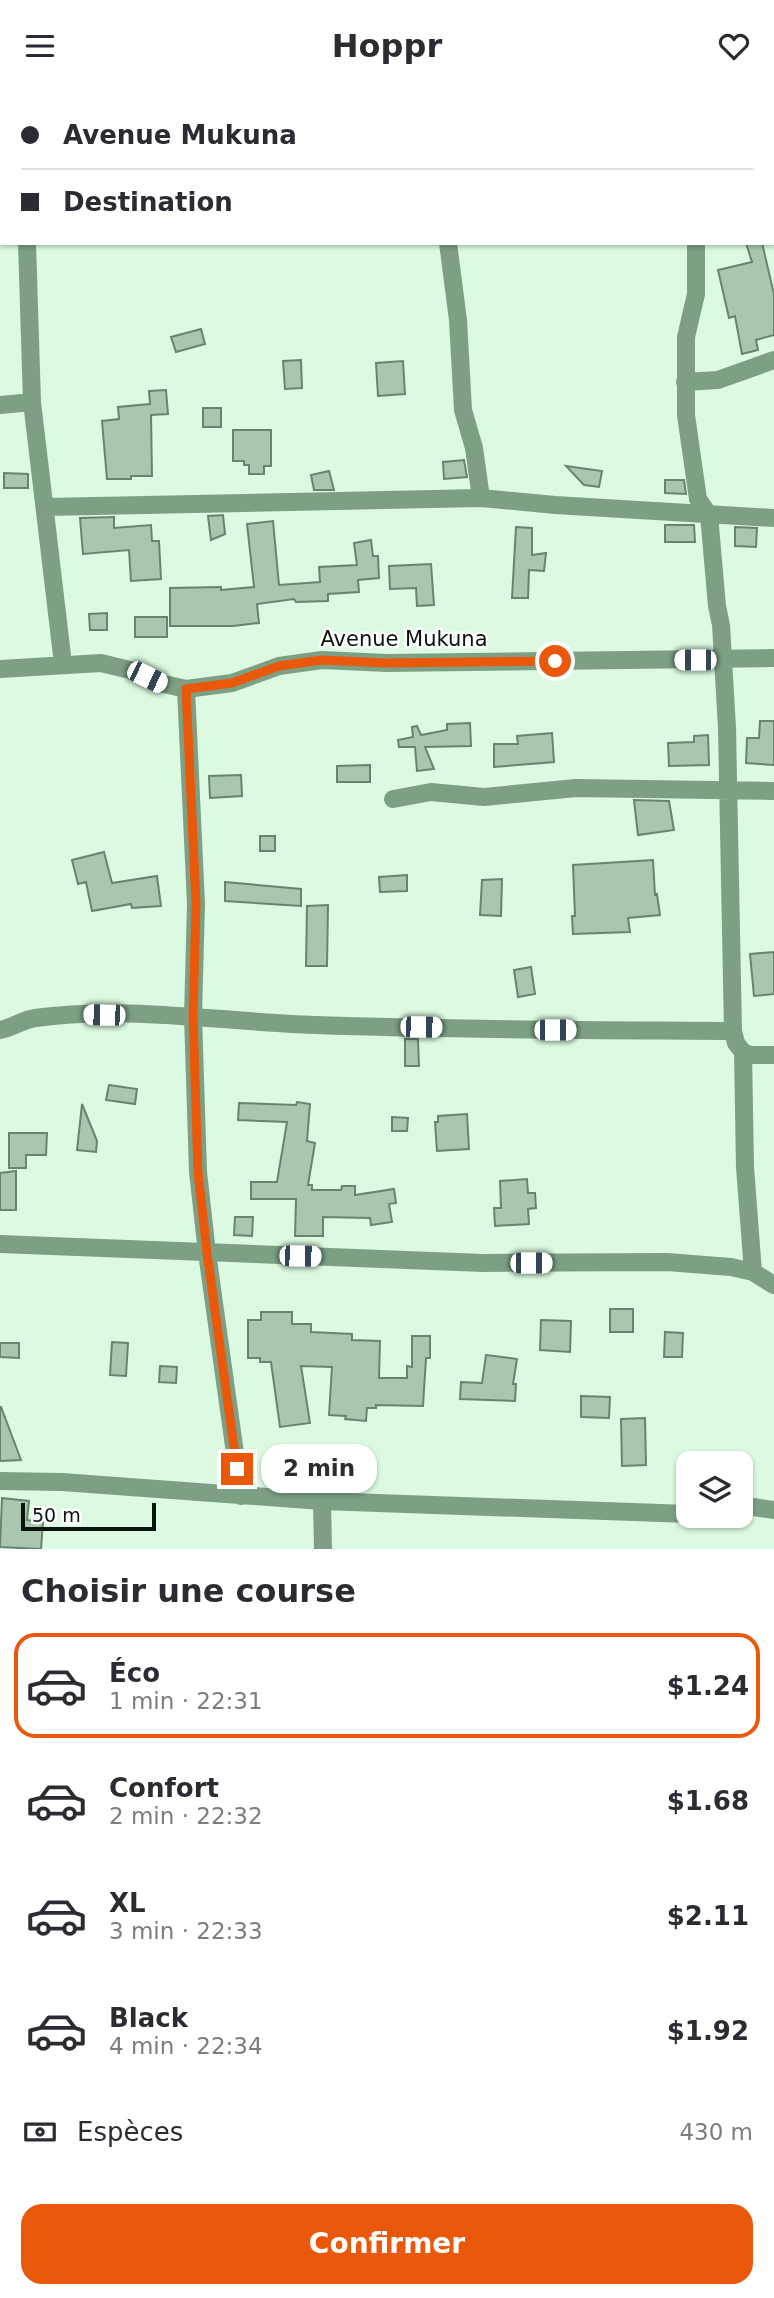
<!DOCTYPE html>
<html lang="fr">
<meta charset="utf-8">
<style>
:root{--surface:#fff;--page:#f7f7f7;--text:#2b2b33;--muted:#7c7c81;--line:#e1e1e2;--accent:#ea580c}
body{margin:0;font-family:"DejaVu Sans",sans-serif;background:var(--page);color:var(--text);height:100vh;display:flex;flex-direction:column;font-size:26px;white-space:nowrap}
*{box-sizing:border-box;margin:0}
p{font-size:23px;color:var(--muted)}
.icon{flex:none;width:38px;height:38px;fill:none;stroke:currentColor;stroke-width:2;stroke-linecap:round;stroke-linejoin:round}
.map{position:relative;height:1458px;overflow:hidden}
.drawer{display:flex;flex-direction:column;background:var(--surface);flex:1}
.drawer>*{flex:none}
.hud{position:absolute;left:0px;top:0px;width:775px;height:154px;box-shadow:0 2px 5px #0004;display:grid;align-content:center;height:154px;padding:0 21px;background:var(--surface)}
.fabs{position:absolute;left:676px;top:1360px;display:grid;gap:14px}
.fabs a{display:grid;place-items:center;width:77px;height:77px;border-radius:14px;background:var(--surface);box-shadow:0 2px 5px #0004;font-size:35px}
.scale{position:absolute;left:21px;bottom:18px;width:135px;box-sizing:border-box;padding-left:7px;border:4px solid #09140c;border-top:0;font-size:19px;line-height:24px;white-space:nowrap;color:#09140c;-webkit-text-stroke:5px #fff;paint-order:stroke}
.end{position:absolute;width:32px;height:32px;margin:-16px;border:9px solid #ea580c;background:#fff;box-shadow:0 0 0 4px #fff}
.from{border-radius:50%}
.bubble{position:absolute;height:49px;border-radius:21px;background:var(--surface);box-shadow:0 2px 5px #0004;font-size:23px;font-weight:600;line-height:49px;text-align:center}
.car{position:absolute;width:21px;height:42px;margin:-21px -10px;border-radius:9px;box-shadow:0 0 5px 2px #0007;background:linear-gradient(#fff 24%,#345 0 40%,#fff 0 76%,#345 0 86%,#fff 0)}
.hud b{display:flex;align-items:center;gap:24px;height:66px;font-size:26px}
.hud b+b{border-top:2px solid var(--line)}
.hud i{width:18px;height:18px;background:var(--text)}
ul{padding:0;list-style:none}
li{display:flex;align-items:center;gap:21px;height:105px;margin:0 14px 10px;padding:0 7px;border:4px solid transparent;border-radius:21px}
li div{flex:1}
li b{display:block;font-size:26px}
li em{font-style:normal;font-weight:600}
li.current{border-color:var(--accent)}
li>.icon{width:63px;height:63px;stroke-width:1.5}
h2{padding:0 21px;font-size:32px;line-height:84px}
.pay{display:flex;align-items:center;gap:18px;height:77px;padding:0 21px;font-size:26px}
.pay p{margin-inline-start:auto}
.action{display:flex;gap:14px;margin-top:auto;padding:14px 21px}
.action a{flex:1;height:80px;border-radius:21px;background:var(--accent);color:#fff;font-size:28px;font-weight:600;line-height:80px;text-align:center}
header{display:flex;justify-content:space-between;align-items:center;height:91px;padding:0 21px;background:var(--surface);font-size:32px;font-weight:600}
.map>svg:first-child{display:block}
.building{fill:#a9c7af;stroke:#68846e;stroke-width:2}
.lines{fill:none;stroke-linecap:round;stroke-linejoin:round}
.minor{stroke:#7da085;stroke-width:18}
.route{stroke:#ea580c;stroke-width:9}
.labels{text-anchor:middle;stroke-width:5;stroke-linejoin:round;paint-order:stroke}
.street-label{font-size:21px;fill:#09140c;stroke:#fff}
</style>
<header><svg class="icon" aria-label="menu" viewBox="0 0 24 24"><path d="M4 6h16M4 12h16M4 18h16"/></svg>Hoppr<svg class="icon" aria-label="heart" viewBox="0 0 24 24"><path d="M12 20l-8-8c-3-5 5-10 8-4 3-6 11-1 8 4z"/></svg></header>
<div class="map">
<svg width="774" height="1458" viewBox="0 0 774 1458">
<rect width="100%" height="100%" fill="#dbfae1"/>
<path class="building" d="M746 152H762L774 203V244L756 249 758 259 742 263 735 225 729 227 718 179 752 171Z
M201 238 205 253 176 261 171 246Z
M301 269 302 297 285 298 283 270Z
M403 270 405 303 378 305 376 272Z
M166 299 168 323 151 324 152 385H131V388H107L102 330 119 328 118 316 150 313 149 300Z
M203 317H221V336H203Z
M233 339H271V375H264V383H249V374H244V370H233Z
M464 369 467 386 444 388 443 371Z
M566 375 602 380 599 396 584 394Z
M329 380 334 399H314L311 384Z
M4 382 28 383V397H4Z
M665 389H684L686 403 665 402Z
M223 424 225 443 211 449 208 425Z
M114 426V437L151 434 152 450H159L161 488 131 490 129 459 83 463 80 427Z
M273 430 279 494 320 491 319 476 357 474 354 452 371 449 373 465H378L379 487 358 489 359 501 328 503V510L296 511 294 508 257 513 259 532 233 535H170V497L221 496V499L254 496 247 433Z
M665 434H694L695 451H665Z
M516 436 532 437V464L546 462 544 480 529 479 528 507H512Z
M735 436 757 437 756 456 735 455Z
M431 473 434 514 417 515 416 497 390 498 389 475Z
M107 522V539H90L89 523Z
M135 526H167V546H135Z
M760 630H774V674L746 672 747 647H759Z
M470 632 471 655 425 656 434 678 417 680 415 656H399L398 649 413 646 412 636 417 635 421 644 447 639V633Z
M552 642 554 671 494 676V653H518L517 645Z
M708 644 709 674 669 675 668 652 694 651V645Z
M370 674V691H337V675Z
M241 684 242 705 210 707 209 685Z
M634 709 669 710 674 739 638 744Z
M260 745H275V760H260Z
M104 761 112 792 157 785 161 815 132 817 131 813 92 820 86 791 78 793 72 769Z
M653 769 655 804 657 803 660 824 628 827 630 841 573 843 572 825H575L573 774Z
M407 784V800L380 801 379 786Z
M502 788 501 825 480 824 482 789Z
M225 791 301 798V815L225 810Z
M328 814 327 875H306L307 815Z
M774 861V903L754 905 750 863Z
M531 876 535 903 518 906 514 879Z
M405 948H418L419 975H405Z
M109 994 137 998 135 1013 106 1009Z
M297 1011 310 1013 307 1050 315 1052 308 1094H312V1099H341L342 1095H355V1104L394 1098 396 1112 389 1113 392 1131 371 1134 370 1127 323 1126V1145H295L296 1108H251V1091H277L287 1031 238 1029 239 1012 296 1014Z
M82 1013 97 1050 96 1061 77 1059Z
M467 1023 469 1058 437 1060 435 1031H438V1025Z
M392 1026 408 1027 407 1040H392Z
M9 1042H47L46 1064H26V1077H9Z
M16 1080V1119H0V1082Z
M527 1088 528 1102H535L536 1117 528 1118 529 1133 495 1135 494 1117H501L500 1090Z
M235 1126H253L252 1145 234 1144Z
M610 1218H633V1241H610Z
M261 1221H292V1233H311V1241L352 1243V1249L380 1250 379 1287H407V1275L412 1276V1245H430V1267H426L423 1315 376 1314V1317H367L366 1330 345 1328 346 1325 329 1324 332 1276 301 1275 310 1332 280 1336 271 1271H260V1267H248V1229H261Z
M541 1229 571 1230 570 1261 540 1259Z
M665 1241 683 1242 682 1266H664Z
M112 1251 128 1252 126 1285 110 1284Z
M0 1252H19V1267L0 1266Z
M486 1264 517 1268 513 1293H516L515 1310 460 1308 461 1291 482 1292Z
M160 1275 177 1276 176 1292 159 1291Z
M581 1305 610 1306 609 1327 581 1326Z
M0 1316H1L21 1369 0 1370Z
M645 1327 646 1374 622 1375 621 1328Z
M2 1407 29 1410 27 1429 43 1431 41 1458 0 1456Z"/>
<g class="lines">
<path class="minor" d="M122 0V2
M348 0 349 2
M774 60V59
M0 94H2
M27 152 32 311 63 573
M448 152 458 229 463 319 474 357 481 407 555 414 774 427
M696 152V203L686 246V324L698 408 709 424 717 515 721 534 727 637 733 940 736 952 743 961 745 1076 753 1181
M685 291 718 289 774 269
M0 314 32 311
M45 416 481 407
M0 578 101 572 130 579 160 592 186 598 232 592 279 575 322 569 387 572 774 567
M186 598 196 813 193 925 198 1081 207 1162 241 1405
M393 708 431 701 484 706 576 697 774 700
M0 939C12 937 22 929 35 927 128 914 222 931 315 934 454 939 594 939 733 940
M743 961 750 964H774
M0 1153 483 1172 667 1171 731 1176 753 1181 774 1194
M0 1390 62 1391 322 1410 688 1423
M322 1410 323 1458
M740 1414 774 1419"/>
</g>
<g class="lines">
<path class="route" d="M237 1378 207 1162 198 1081 193 925 196 813 186 598 232 592 279 575 322 569 387 572 555 570"/>
</g>
<g class="labels">
<g class="street-label">
<text x="404" y="555">Avenue Mukuna</text>
</g>
</g>
</svg>
<div class="fabs">
<a><svg class="icon" aria-label="layers" viewBox="0 0 24 24"><path d="M12 4l9 5-9 5-9-5zM3 14l9 5 9-5"/></svg></a>
</div>
<div class="scale">50 m</div>
<i class="end from" style="left:555px;top:570px"></i>
<i class="end" style="left:237px;top:1378px"></i>
<div class="bubble" style="left:261px;top:1353px;width:116px">2 min</div>
<i class="car" style="left:695px;top:569px;rotate:270deg"></i>
<i class="car" style="left:147px;top:586px;rotate:116deg"></i>
<i class="car" style="left:104px;top:924px;rotate:271deg"></i>
<i class="car" style="left:421px;top:936px;rotate:91deg"></i>
<i class="car" style="left:555px;top:939px;rotate:90deg"></i>
<i class="car" style="left:300px;top:1165px;rotate:91deg"></i>
<i class="car" style="left:531px;top:1172px;rotate:90deg"></i>
<div class="hud">
<b><i class="from"></i>Avenue Mukuna</b>
<b><i></i>Destination</b>
</div>
</div>
<section class="drawer">
<h2>Choisir une course</h2>
<ul>
<li class="current"><svg class="icon" aria-label="car" viewBox="0 0 24 24"><path d="M5 17H2v-5l4-1 3-4h7l3 4 3 1v5h-3M9 17h6M6 11h13"/><circle cx="7" cy="17" r="2"/><circle cx="17" cy="17" r="2"/></svg><div><b>Éco</b><p>1 min · 22:31</p></div><em>$1.24</em></li>
<li><svg class="icon" aria-label="car" viewBox="0 0 24 24"><path d="M5 17H2v-5l4-1 3-4h7l3 4 3 1v5h-3M9 17h6M6 11h13"/><circle cx="7" cy="17" r="2"/><circle cx="17" cy="17" r="2"/></svg><div><b>Confort</b><p>2 min · 22:32</p></div><em>$1.68</em></li>
<li><svg class="icon" aria-label="car" viewBox="0 0 24 24"><path d="M5 17H2v-5l4-1 3-4h7l3 4 3 1v5h-3M9 17h6M6 11h13"/><circle cx="7" cy="17" r="2"/><circle cx="17" cy="17" r="2"/></svg><div><b>XL</b><p>3 min · 22:33</p></div><em>$2.11</em></li>
<li><svg class="icon" aria-label="car" viewBox="0 0 24 24"><path d="M5 17H2v-5l4-1 3-4h7l3 4 3 1v5h-3M9 17h6M6 11h13"/><circle cx="7" cy="17" r="2"/><circle cx="17" cy="17" r="2"/></svg><div><b>Black</b><p>4 min · 22:34</p></div><em>$1.92</em></li>
</ul>
<div class="pay"><svg class="icon" aria-label="cash" viewBox="0 0 24 24"><path d="M3 7h18v10H3z"/><circle cx="12" cy="12" r="2"/></svg>Espèces<p>430 m</p></div>
<div class="action"><a>Confirmer</a></div>
</section>
